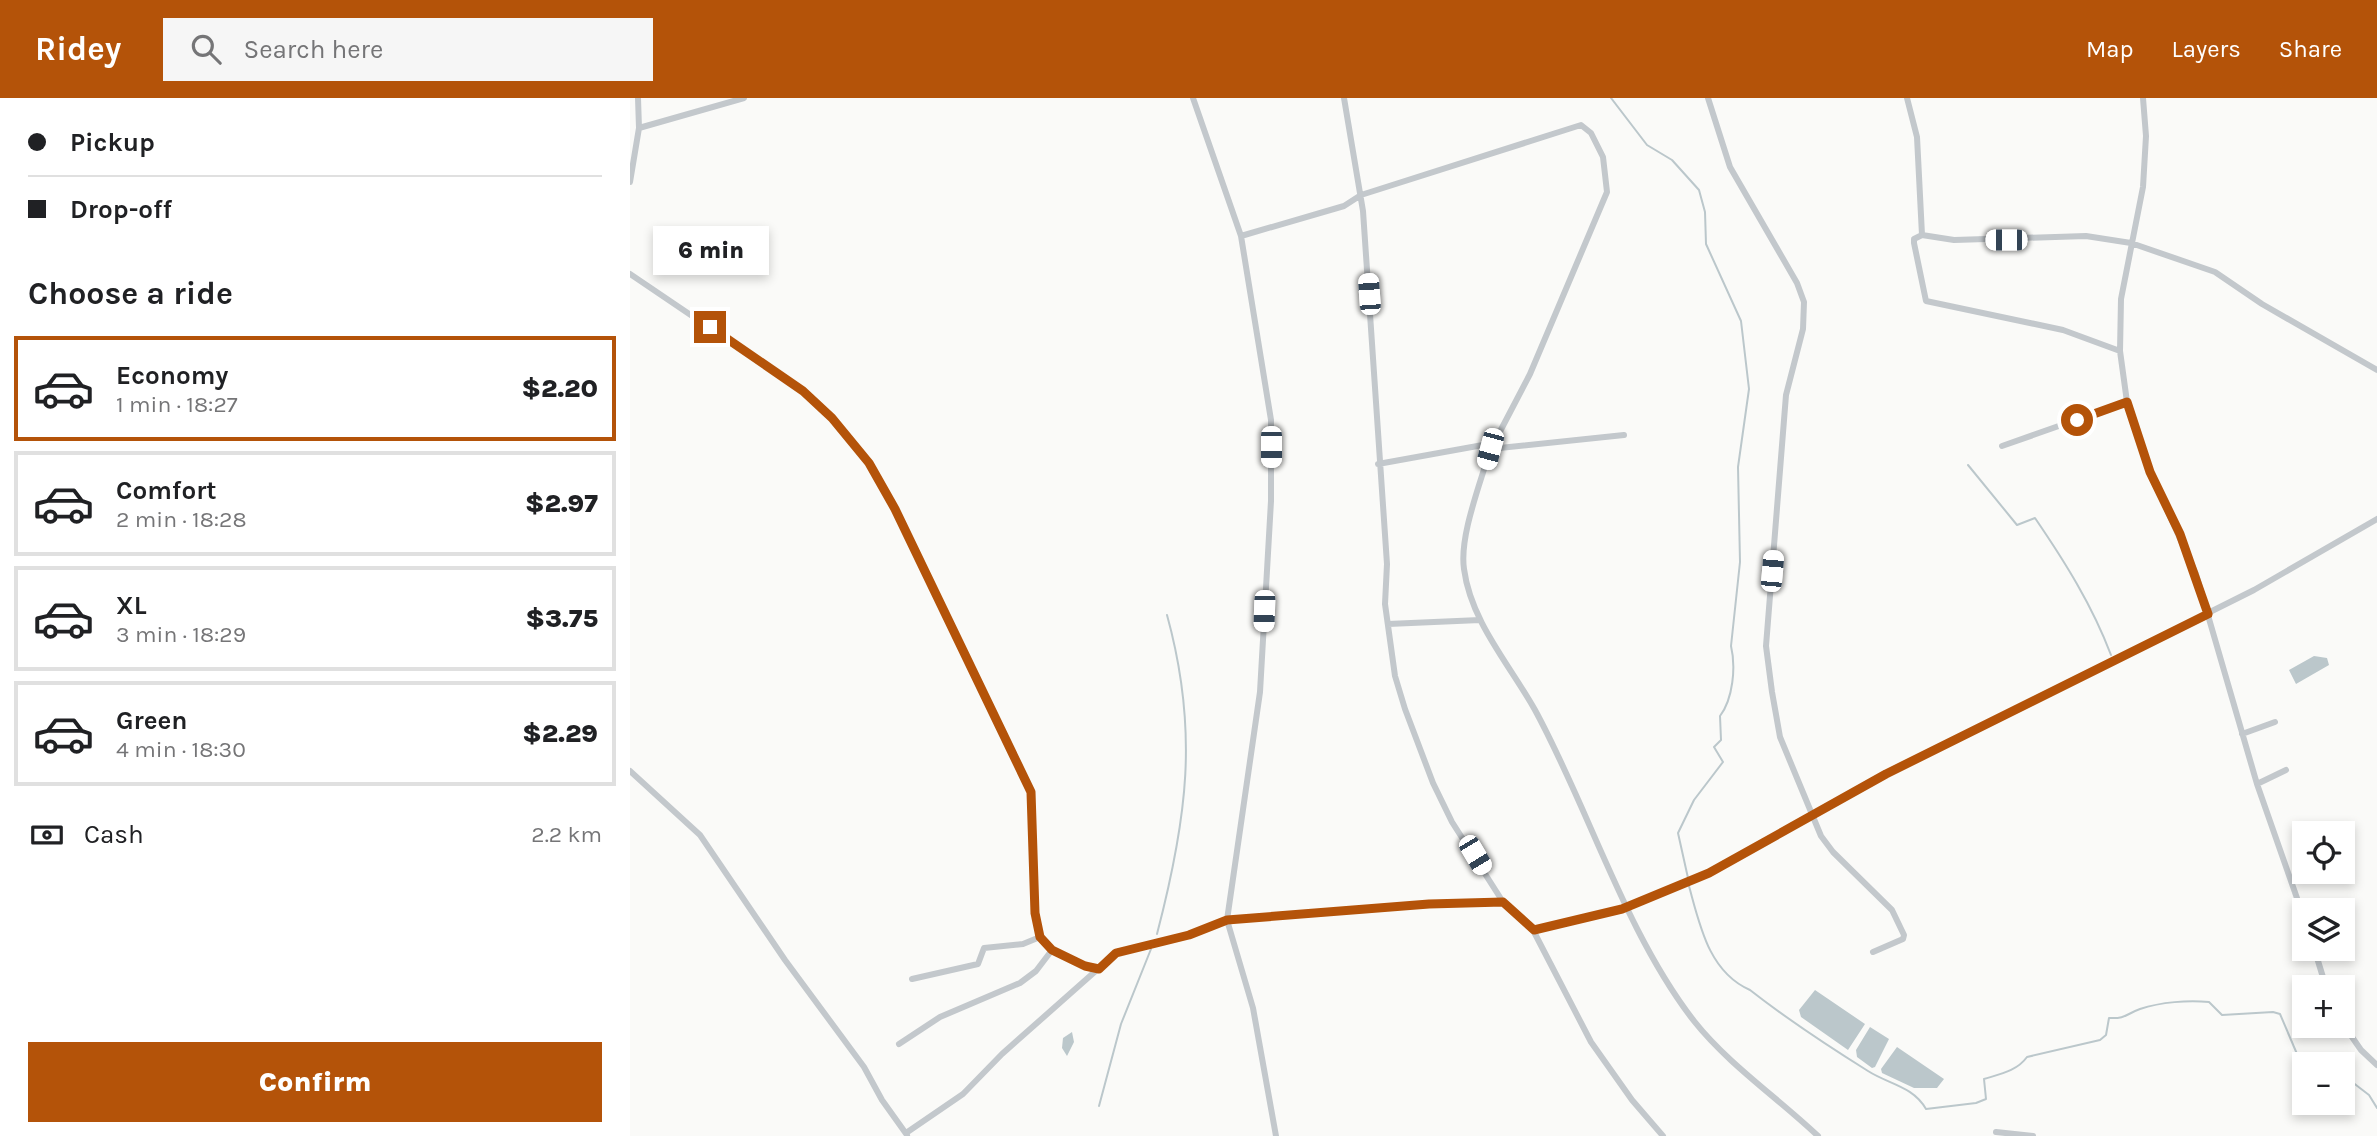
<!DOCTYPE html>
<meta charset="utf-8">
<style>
:root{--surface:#fff;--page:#f6f6f6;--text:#202124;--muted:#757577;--line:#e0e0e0;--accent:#b45309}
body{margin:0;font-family:Karla,sans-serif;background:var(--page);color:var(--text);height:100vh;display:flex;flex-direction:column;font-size:26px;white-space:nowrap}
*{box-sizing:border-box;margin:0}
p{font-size:23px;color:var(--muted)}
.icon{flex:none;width:38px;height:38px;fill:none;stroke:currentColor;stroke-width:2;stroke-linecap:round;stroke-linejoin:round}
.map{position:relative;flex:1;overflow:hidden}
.drawer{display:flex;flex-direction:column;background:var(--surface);width:630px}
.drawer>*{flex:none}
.top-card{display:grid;align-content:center;height:154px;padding:0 28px;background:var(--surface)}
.fabs{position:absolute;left:1662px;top:723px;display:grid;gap:14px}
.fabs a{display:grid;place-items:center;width:63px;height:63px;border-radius:0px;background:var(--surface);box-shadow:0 4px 10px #0003;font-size:35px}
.end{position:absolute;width:32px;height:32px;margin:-16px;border:9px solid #b45309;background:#fff;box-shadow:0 0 0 4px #fff}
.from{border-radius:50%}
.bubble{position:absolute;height:49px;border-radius:0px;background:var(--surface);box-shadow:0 4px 10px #0003;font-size:23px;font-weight:800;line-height:49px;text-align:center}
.car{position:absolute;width:21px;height:42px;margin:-21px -10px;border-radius:9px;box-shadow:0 0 5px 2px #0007;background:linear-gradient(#fff 24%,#345 0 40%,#fff 0 76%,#345 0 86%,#fff 0)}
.top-card b{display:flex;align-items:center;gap:24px;height:66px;font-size:26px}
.top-card b+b{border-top:2px solid var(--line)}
.top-card i{width:18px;height:18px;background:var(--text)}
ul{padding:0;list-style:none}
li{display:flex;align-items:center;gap:21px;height:105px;margin:0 14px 10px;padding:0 14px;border:4px solid var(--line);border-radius:0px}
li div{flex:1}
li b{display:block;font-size:26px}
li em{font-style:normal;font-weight:800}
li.on{border-color:var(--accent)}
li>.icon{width:63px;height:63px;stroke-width:1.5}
h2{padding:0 28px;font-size:32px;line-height:84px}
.pay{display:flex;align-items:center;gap:18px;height:77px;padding:0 28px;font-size:26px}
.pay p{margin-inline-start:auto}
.button{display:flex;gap:14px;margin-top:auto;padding:14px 28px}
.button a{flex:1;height:80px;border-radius:0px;background:var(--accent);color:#fff;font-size:28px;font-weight:800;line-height:80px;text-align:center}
header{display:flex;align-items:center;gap:42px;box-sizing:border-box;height:98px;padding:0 35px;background:var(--accent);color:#fff}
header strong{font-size:33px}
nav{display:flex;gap:38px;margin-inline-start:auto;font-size:24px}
.search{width:490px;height:63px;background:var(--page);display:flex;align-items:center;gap:18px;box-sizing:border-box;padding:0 24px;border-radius:0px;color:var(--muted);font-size:26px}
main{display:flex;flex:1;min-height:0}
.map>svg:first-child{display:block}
.water{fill:#bbc7cb}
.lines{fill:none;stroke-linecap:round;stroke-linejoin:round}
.stream{stroke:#bbc7cb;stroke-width:2}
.minor{stroke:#c3c8cc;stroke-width:6}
.route{stroke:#b45309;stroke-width:9}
</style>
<header>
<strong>Ridey</strong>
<div class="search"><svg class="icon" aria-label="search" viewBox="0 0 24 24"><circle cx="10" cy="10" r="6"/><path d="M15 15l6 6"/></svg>Search here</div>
<nav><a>Map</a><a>Layers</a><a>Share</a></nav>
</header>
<main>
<section class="drawer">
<div class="top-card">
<b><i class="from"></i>Pickup</b>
<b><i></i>Drop-off</b>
</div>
<h2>Choose a ride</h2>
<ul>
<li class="on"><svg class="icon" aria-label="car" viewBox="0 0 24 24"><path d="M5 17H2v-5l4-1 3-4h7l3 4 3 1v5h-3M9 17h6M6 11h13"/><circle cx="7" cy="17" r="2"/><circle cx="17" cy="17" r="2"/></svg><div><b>Economy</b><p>1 min · 18:27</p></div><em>$2.20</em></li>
<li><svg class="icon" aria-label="car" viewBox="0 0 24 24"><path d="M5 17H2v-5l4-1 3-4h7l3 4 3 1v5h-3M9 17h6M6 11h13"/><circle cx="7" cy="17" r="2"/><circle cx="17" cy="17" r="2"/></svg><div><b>Comfort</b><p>2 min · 18:28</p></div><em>$2.97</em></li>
<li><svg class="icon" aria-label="car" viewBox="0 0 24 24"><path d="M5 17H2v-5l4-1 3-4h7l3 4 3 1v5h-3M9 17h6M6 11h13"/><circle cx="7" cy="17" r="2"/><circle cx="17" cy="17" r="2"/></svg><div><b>XL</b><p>3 min · 18:29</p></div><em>$3.75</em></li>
<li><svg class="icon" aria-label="car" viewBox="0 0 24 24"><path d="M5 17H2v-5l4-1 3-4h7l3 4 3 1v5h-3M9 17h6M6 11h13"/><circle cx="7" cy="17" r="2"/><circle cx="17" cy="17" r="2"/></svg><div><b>Green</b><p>4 min · 18:30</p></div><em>$2.29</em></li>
</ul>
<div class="pay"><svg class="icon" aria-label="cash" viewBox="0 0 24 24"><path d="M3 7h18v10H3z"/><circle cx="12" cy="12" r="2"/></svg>Cash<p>2.2 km</p></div>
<div class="button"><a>Confirm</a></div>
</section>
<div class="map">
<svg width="1747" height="1038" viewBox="0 0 1747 1038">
<rect width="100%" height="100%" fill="#fafaf8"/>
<path class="water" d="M1684 558 1697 560 1699 567 1666 586 1659 572Z
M1185 892 1235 926 1218 952 1171 919 1169 912Z
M1240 929 1259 941 1245 969 1242 970 1227 959 1226 952Z
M442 934 444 944 437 958 432 950 433 940Z
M1267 949 1314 981 1307 990H1284L1252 975 1251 971Z"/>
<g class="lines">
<path class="stream" d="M981 0 1017 47 1042 62 1069 92 1075 114 1076 146 1111 223 1119 291 1108 369 1110 464 1101 548C1106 569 1103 601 1090 618L1091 642 1084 649 1093 664 1064 702 1048 735 1058 780
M1338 367 1387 427 1405 420C1435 464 1462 507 1481 557
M1059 788C1070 828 1079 874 1120 892 1157 921 1198 948 1238 973 1258 986 1283 988 1296 1011L1346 1005 1356 1001 1354 981C1370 976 1387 973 1397 959L1470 942 1476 937 1479 920C1496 921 1496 916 1510 911 1531 904 1558 902 1579 904L1592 917 1643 914 1650 916 1670 963 1696 961 1697 966
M527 836C557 721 569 633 537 517
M1713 977 1739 997 1747 1010
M469 1008 491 926 521 851"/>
<path class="minor" d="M563 0 611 138 641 322V403L630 594 597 822 623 910 646 1038
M714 0 733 113 757 466 755 506 765 578 775 611 803 685 822 724 873 804
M1078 0 1100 69 1167 185 1174 204 1173 231 1156 297 1136 548 1142 594 1150 639 1191 738 1203 754 1262 812 1274 837 1273 841 1243 854
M1277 0 1287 39 1292 137 1324 142 1456 138 1501 145 1585 174 1632 206 1747 272
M1513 0 1516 38 1513 89 1491 201 1490 253 1497 304 1520 374 1566 476 1627 686 1675 823
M9 30 114 0
M0 84 9 30 8 0
M1292 137 1284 141V145L1296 203 1433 232 1490 253
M611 138 714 108 731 97 951 27 961 35 973 59 977 94 900 276 864 345 748 366
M0 176 173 293 202 320 239 365 265 411 401 694 405 815 410 839 422 852 455 868 469 871
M861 348C852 382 829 437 834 471 841 524 880 567 905 612 959 711 995 834 1064 923 1098 966 1148 1000 1188 1038
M1372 348 1497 304
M860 351 994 337
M758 526 850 522
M1612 636 1645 624
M0 673 70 737 155 862 234 969 252 1002 277 1037
M1627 686 1656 672
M903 832 961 944 1002 1002 1033 1038
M1684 850 1696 889
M282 881 348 866 354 850 393 846 410 839
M1713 926 1731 952 1747 967
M269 946 310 919 390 885 406 873 422 852
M1366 1034 1403 1038
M276 1035 333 996 372 956 486 855 559 837 597 822 799 806 873 804 903 832 992 812 1079 775 1256 676 1624 492 1747 421"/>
</g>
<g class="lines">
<path class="route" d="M80 229 173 293 202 320 239 365 265 411 401 694 405 815 410 839 422 852 455 868 469 871 486 855 559 837 597 822 799 806 873 804 904 832 992 811 1079 775 1256 676 1578 516 1550 436 1520 374 1497 304 1447 322"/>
</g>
</svg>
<div class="fabs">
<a><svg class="icon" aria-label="locate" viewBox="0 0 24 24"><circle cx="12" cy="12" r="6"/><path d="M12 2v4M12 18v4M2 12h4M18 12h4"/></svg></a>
<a><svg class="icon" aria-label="layers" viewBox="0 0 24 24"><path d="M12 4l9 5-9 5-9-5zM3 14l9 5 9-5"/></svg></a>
<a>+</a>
<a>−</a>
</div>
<i class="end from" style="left:1447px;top:322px"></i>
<i class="end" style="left:80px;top:229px"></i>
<div class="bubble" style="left:23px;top:128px;width:116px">6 min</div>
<i class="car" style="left:1376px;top:142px;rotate:270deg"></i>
<i class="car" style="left:739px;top:196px;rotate:356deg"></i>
<i class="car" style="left:641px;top:349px;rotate:180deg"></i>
<i class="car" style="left:860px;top:351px;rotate:195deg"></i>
<i class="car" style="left:1142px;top:473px;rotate:5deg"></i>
<i class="car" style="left:634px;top:513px;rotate:182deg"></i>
<i class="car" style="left:845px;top:757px;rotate:149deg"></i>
</div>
</main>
